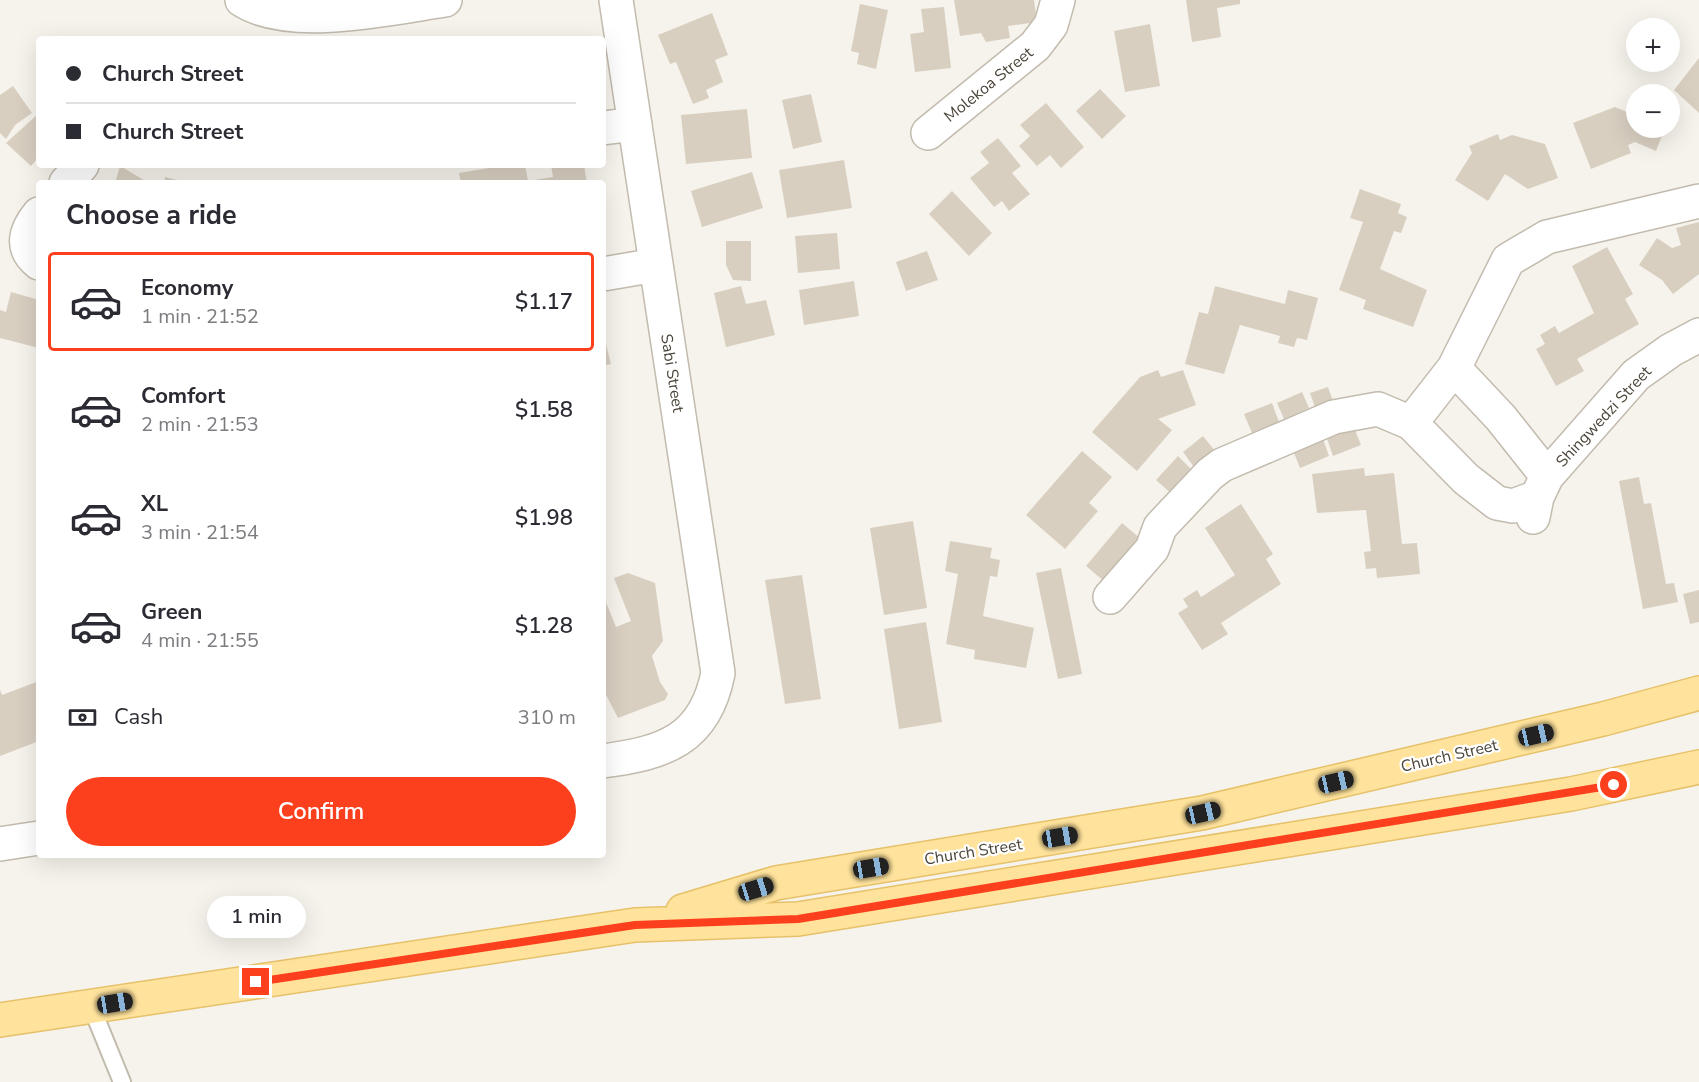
<!DOCTYPE html>
<meta charset="utf-8">
<style>
:root{--surface:#fff;--page:#f7f7f7;--text:#2b2b33;--muted:#7c7c81;--line:#e1e1e2;--accent:#fc3f1d}
body{margin:0;font-family:"Nunito Sans",sans-serif;background:var(--page);color:var(--text);height:100vh;display:flex;flex-direction:column;font-size:22px;white-space:nowrap}
*{box-sizing:border-box;margin:0}
p{font-size:20px;color:var(--muted)}
.icon{flex:none;width:33px;height:33px;fill:none;stroke:currentColor;stroke-width:2;stroke-linecap:round;stroke-linejoin:round}
.map{position:relative;flex:1;overflow:hidden}
.panel{position:absolute;left:36px;top:180px;width:570px;height:678px;display:flex;flex-direction:column;background:var(--surface);border-radius:6px;box-shadow:0 6px 24px #0002}
.panel>*{flex:none}
.hud{position:absolute;left:36px;top:36px;width:570px;height:132px;border-radius:6px;box-shadow:0 6px 24px #0002;display:grid;align-content:center;height:132px;padding:0 30px;background:var(--surface)}
.tools{position:absolute;left:1626px;top:18px;display:grid;gap:12px}
.tools a{display:grid;place-items:center;width:54px;height:54px;border-radius:50%;background:var(--surface);box-shadow:0 6px 24px #0002;font-size:30px}
.end{position:absolute;width:27px;height:27px;margin:-14px;border:8px solid #fc3f1d;background:#fff;box-shadow:0 0 0 3px #fff}
.from{border-radius:50%}
.bubble{position:absolute;height:42px;border-radius:21px;background:var(--surface);box-shadow:0 6px 24px #0002;font-size:20px;font-weight:600;line-height:42px;text-align:center}
.car{position:absolute;width:18px;height:36px;margin:-18px -9px;border-radius:8px;box-shadow:0 0 4px 2px #0007;background:linear-gradient(#222 24%,#8ab4d8 0 40%,#222 0 76%,#8ab4d8 0 86%,#222 0)}
.hud b{display:flex;align-items:center;gap:21px;height:57px;font-size:22px}
.hud b+b{border-top:2px solid var(--line)}
.hud i{width:15px;height:15px;background:var(--text)}
ul{padding:0;list-style:none}
li{display:flex;align-items:center;gap:18px;height:99px;margin:0 12px 9px;padding:0 18px;border:3px solid transparent;border-radius:6px}
li div{flex:1}
li b{display:block;font-size:22px}
li em{font-style:normal;font-weight:600}
li.active{border-color:var(--accent)}
li>.icon{width:54px;height:54px;stroke-width:1.5}
h2{padding:0 30px;font-size:27px;line-height:72px}
.pay{display:flex;align-items:center;gap:15px;height:66px;padding:0 30px;font-size:22px}
.pay p{margin-inline-start:auto}
.primary-button{display:flex;gap:12px;margin-top:auto;padding:12px 30px}
.primary-button a{flex:1;height:69px;border-radius:36px;background:var(--accent);color:#fff;font-size:24px;font-weight:600;line-height:69px;text-align:center}
.map>svg:first-child{display:block}
.building{fill:#d8cfc1}
.lines{fill:none;stroke-linecap:round;stroke-linejoin:round}
.lane-casing{stroke:#c2bbae;stroke-width:20}
.street-casing{stroke:#c2bbae;stroke-width:36}
.primary-casing{stroke:#e6c16a;stroke-width:36}
.lane{stroke:#fff;stroke-width:16}
.street{stroke:#fff;stroke-width:33}
.primary{stroke:#ffe39c;stroke-width:33}
.route{stroke:#fc3f1d;stroke-width:8}
.labels{text-anchor:middle;stroke-width:4.5;stroke-linejoin:round;paint-order:stroke}
.street-label{font-size:16px;fill:#4b4439;stroke:#fff}
</style>
<div class="map">
<svg width="1699" height="1082" viewBox="0 0 1699 1082">
<rect width="100%" height="100%" fill="#f6f3ec"/>
<path class="building" d="M954 0H1034L1037 22 1008 26 1010 38 986 42 981 33 960 36Z
M1186 0H1240V4L1217 8 1221 37 1192 42Z
M860 4 888 10 876 69 857 64 859 53 851 51Z
M944 7 951 68 915 72 910 34 924 32 921 9Z
M712 13 728 55 715 60 723 82 706 90 709 98 693 104 676 62 670 64 658 35Z
M1150 24 1160 86 1125 92 1114 31Z
M1699 58V113L1674 90Z
M13 86 32 113 15 125 6 139 0 133V95Z
M1100 89 1126 116 1102 139 1076 111Z
M811 94 822 142 793 149 782 100Z
M1046 103 1084 147 1061 168 1050 155 1037 166 1019 146 1030 136 1020 125Z
M1615 107 1636 116V128H1665L1656 151 1635 142 1628 145 1631 153 1591 169 1573 123Z
M747 109 752 158 686 164 681 115Z
M38 114 39 157 31 166 6 143Z
M1498 134 1500 140 1512 135 1545 144 1558 178 1528 189 1505 174 1488 201 1455 180 1472 153 1469 146Z
M998 138 1021 166 1012 173 1030 194 1009 211 1002 201 994 207 970 178 989 163 980 152Z
M844 160 852 208 787 218 779 170Z
M507 165H525L528 181 553 177 551 165H584L587 183H461L459 173Z
M120 166 149 183H115Z
M752 172 763 208 702 227 691 191Z
M165 177 185 182V183H164Z
M1360 189 1401 204 1398 213 1407 217 1401 233 1394 231 1380 269 1427 290 1413 327 1363 309 1366 300 1339 290 1363 222 1350 218Z
M952 191 992 233 969 256 929 214Z
M1699 222V274L1673 294 1662 280 1639 265 1657 238 1672 248 1681 245 1676 228Z
M837 233 840 269 798 273 795 236Z
M726 241H751V281L733 280 726 265Z
M1607 247 1633 294 1625 299 1639 324 1577 359 1584 371 1556 386 1536 349 1545 344 1540 335 1555 326 1559 333 1594 313 1572 266Z
M927 251 938 280 906 291 896 262Z
M854 281 859 316 804 325 799 290Z
M741 286 746 304 766 300 775 335 726 347 714 293Z
M1215 286 1285 304 1288 290 1318 298 1307 340 1297 338 1294 347 1278 343 1280 336 1240 325 1224 374 1185 364 1199 312 1208 314Z
M11 292 39 300V348L0 338V310L6 312Z
M603 332 611 364 603 366Z
M1158 370 1161 377 1183 370 1196 405 1158 419 1172 430 1137 471 1092 432 1140 377Z
M1328 387 1334 404 1316 410 1310 393Z
M1302 392 1309 408 1284 419 1277 403Z
M1272 403 1279 422 1252 433 1244 414Z
M1353 425 1361 445 1333 456 1326 436Z
M1203 436 1215 451 1194 467 1183 452Z
M1322 436 1329 456 1300 468 1292 448Z
M1082 451 1112 477 1089 503 1098 511 1065 549 1026 515Z
M1178 456 1195 473 1174 496 1156 480Z
M1364 468 1365 476 1394 473 1402 544 1417 543 1420 574 1377 578 1376 568 1366 569 1364 552 1371 551 1366 510 1317 513 1312 474Z
M1639 477 1644 504 1651 503 1666 584 1674 583 1678 602 1643 609 1619 481Z
M1241 504 1273 554 1266 559 1281 584 1221 623 1228 634 1202 650 1178 613 1188 607 1183 599 1197 590 1201 597 1235 575 1205 528Z
M913 521 927 608 884 615 870 528Z
M1122 523 1141 539 1105 582 1086 566Z
M950 541 992 548 990 558 1000 560 997 577 990 576 983 616 1034 628 1026 668 974 659 975 650 946 644 958 574 945 571Z
M1061 568 1082 674 1058 679 1036 573Z
M628 573 655 583 663 641 652 656 660 682 668 694 665 700 618 718 603 689V595L616 627 631 621 614 578Z
M802 575 821 699 785 704 765 580Z
M1699 590V622L1690 624 1683 594Z
M926 622 942 722 899 729 884 629Z
M39 681V741L0 756V690L2 695Z"/>
<g class="lines">
<defs>
<path id="lane" d="M91 1006 122 1082"/>
<path id="street" d="M242 0C290 31 391 8 445 0
M603 128 635 124
M928 133 1035 46 1051 25 1058 0
M66 183 82 165
M39 214C25 231 20 248 39 263
M603 274 656 265
M1454 368 1501 418 1547 476
M1411 423 1454 368 1508 260 1547 237 1699 201
M1533 517 1537 497 1547 476 1636 375 1671 350 1699 335
M1110 597 1152 549 1160 527 1210 474 1222 465 1334 417 1378 409 1411 423 1466 479 1497 503 1513 506 1537 497
M603 761C664 753 705 740 718 673L616 0
M0 844 39 838"/>
<path id="primary" d="M683 911 776 883 1202 813 1603 719 1699 693
M0 1020 635 925 798 919 1571 794 1699 767"/>
</defs>
<use href="#lane" class="lane-casing"/>
<use href="#street" class="street-casing"/>
<use href="#primary" class="primary-casing"/>
<use href="#lane" class="lane"/>
<use href="#street" class="street"/>
<use href="#primary" class="primary"/>
</g>
<g class="lines">
<path class="route" d="M256 982 635 925 798 919 1614 785"/>
</g>
<g class="labels">
<g class="street-label">
<text transform="translate(988 84) rotate(-39)" y="6">Molekoa Street</text>
<text transform="translate(673 373) rotate(81)" y="6">Sabi Street</text>
<text transform="translate(1603 416) rotate(-47)" y="6">Shingwedzi Street</text>
<text transform="translate(1449 755) rotate(-13)" y="6">Church Street</text>
<text transform="translate(973 851) rotate(-9)" y="6">Church Street</text>
</g>
</g>
</svg>
<div class="tools">
<a>+</a>
<a>−</a>
</div>
<i class="end from" style="left:1614px;top:785px"></i>
<i class="end" style="left:256px;top:982px"></i>
<div class="bubble" style="left:207px;top:896px;width:99px">1 min</div>
<i class="car" style="left:1536px;top:735px;rotate:77deg"></i>
<i class="car" style="left:1336px;top:782px;rotate:77deg"></i>
<i class="car" style="left:1203px;top:813px;rotate:77deg"></i>
<i class="car" style="left:1060px;top:837px;rotate:81deg"></i>
<i class="car" style="left:871px;top:868px;rotate:81deg"></i>
<i class="car" style="left:756px;top:889px;rotate:73deg"></i>
<i class="car" style="left:115px;top:1003px;rotate:81deg"></i>
<div class="hud">
<b><i class="from"></i>Church Street</b>
<b><i></i>Church Street</b>
</div>
<section class="panel">
<h2>Choose a ride</h2>
<ul>
<li class="active"><svg class="icon" aria-label="car" viewBox="0 0 24 24"><path d="M5 17H2v-5l4-1 3-4h7l3 4 3 1v5h-3M9 17h6M6 11h13"/><circle cx="7" cy="17" r="2"/><circle cx="17" cy="17" r="2"/></svg><div><b>Economy</b><p>1 min · 21:52</p></div><em>$1.17</em></li>
<li><svg class="icon" aria-label="car" viewBox="0 0 24 24"><path d="M5 17H2v-5l4-1 3-4h7l3 4 3 1v5h-3M9 17h6M6 11h13"/><circle cx="7" cy="17" r="2"/><circle cx="17" cy="17" r="2"/></svg><div><b>Comfort</b><p>2 min · 21:53</p></div><em>$1.58</em></li>
<li><svg class="icon" aria-label="car" viewBox="0 0 24 24"><path d="M5 17H2v-5l4-1 3-4h7l3 4 3 1v5h-3M9 17h6M6 11h13"/><circle cx="7" cy="17" r="2"/><circle cx="17" cy="17" r="2"/></svg><div><b>XL</b><p>3 min · 21:54</p></div><em>$1.98</em></li>
<li><svg class="icon" aria-label="car" viewBox="0 0 24 24"><path d="M5 17H2v-5l4-1 3-4h7l3 4 3 1v5h-3M9 17h6M6 11h13"/><circle cx="7" cy="17" r="2"/><circle cx="17" cy="17" r="2"/></svg><div><b>Green</b><p>4 min · 21:55</p></div><em>$1.28</em></li>
</ul>
<div class="pay"><svg class="icon" aria-label="cash" viewBox="0 0 24 24"><path d="M3 7h18v10H3z"/><circle cx="12" cy="12" r="2"/></svg>Cash<p>310 m</p></div>
<div class="primary-button"><a>Confirm</a></div>
</section>
</div>
